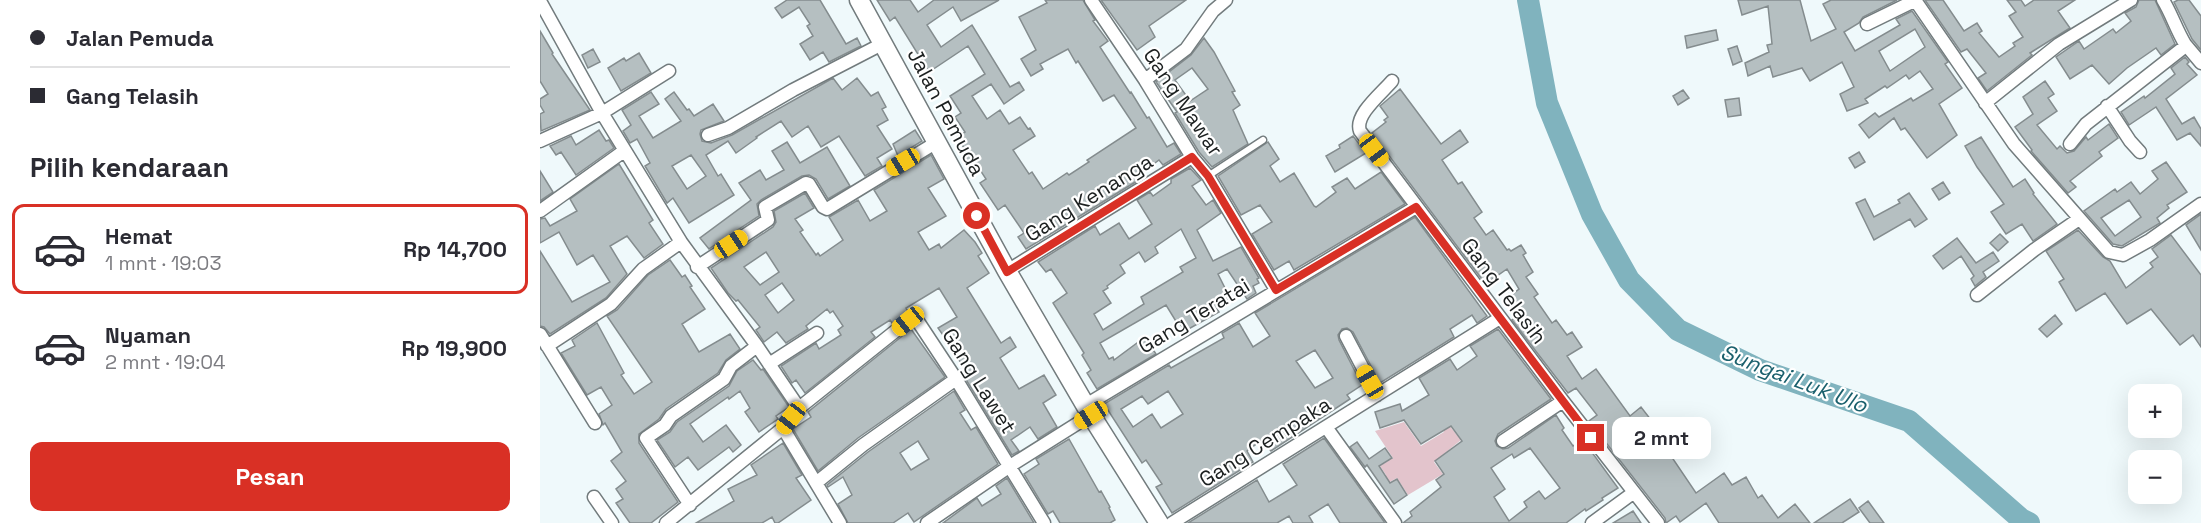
<!DOCTYPE html>
<html lang="id">
<meta charset="utf-8">
<style>
:root{--surface:#fff;--page:#f7f7f7;--text:#2b2b33;--muted:#7c7c81;--line:#e1e1e2;--accent:#d93025}
body{margin:0;font-family:"Space Grotesk",sans-serif;background:var(--page);color:var(--text);height:100vh;display:flex;flex-direction:column;font-size:22px;white-space:nowrap}
*{box-sizing:border-box;margin:0}
p{font-size:20px;color:var(--muted)}
.icon{flex:none;width:33px;height:33px;fill:none;stroke:currentColor;stroke-width:2;stroke-linecap:round;stroke-linejoin:round}
.map{position:relative;flex:1;overflow:hidden}
.drawer{display:flex;flex-direction:column;background:var(--surface);width:540px}
.drawer>*{flex:none}
.banner{display:grid;align-content:center;height:132px;padding:0 30px;background:var(--surface)}
.tools{position:absolute;left:1588px;top:384px;display:grid;gap:12px}
.tools a{display:grid;place-items:center;width:54px;height:54px;border-radius:12px;background:var(--surface);box-shadow:0 6px 24px #0002;font-size:30px}
.end{position:absolute;width:27px;height:27px;margin:-14px;border:8px solid #d93025;background:#fff;box-shadow:0 0 0 3px #fff}
.from{border-radius:50%}
.bubble{position:absolute;height:42px;border-radius:12px;background:var(--surface);box-shadow:0 6px 24px #0002;font-size:20px;font-weight:700;line-height:42px;text-align:center}
.car{position:absolute;width:18px;height:36px;margin:-18px -9px;border-radius:8px;box-shadow:0 0 4px 2px #0007;background:linear-gradient(#f5c518 24%,#345 0 40%,#f5c518 0 76%,#345 0 86%,#f5c518 0)}
.banner b{display:flex;align-items:center;gap:21px;height:57px;font-size:22px}
.banner b+b{border-top:2px solid var(--line)}
.banner i{width:15px;height:15px;background:var(--text)}
ul{padding:0;list-style:none}
li{display:flex;align-items:center;gap:18px;height:90px;margin:0 12px 9px;padding:0 18px;border:3px solid transparent;border-radius:12px}
li div{flex:1}
li b{display:block;font-size:22px}
li em{font-style:normal;font-weight:700}
li.on{border-color:var(--accent)}
li>.icon{width:54px;height:54px;stroke-width:1.5}
h2{padding:0 30px;font-size:27px;line-height:72px}
.primary-button{display:flex;gap:12px;margin-top:auto;padding:12px 30px}
.primary-button a{flex:1;height:69px;border-radius:12px;background:var(--accent);color:#fff;font-size:24px;font-weight:700;line-height:69px;text-align:center}
main{display:flex;flex:1;min-height:0}
.map>svg:first-child{display:block}
.green{fill:#e3c4cc}
.lines{fill:none;stroke-linecap:round;stroke-linejoin:round}
.river{stroke:#80b3be;stroke-width:22}
.building{fill:#b5bfc1;stroke:#848c8e;stroke-width:1.5;fill-rule:evenodd}
.service-casing{stroke:#727b7d;stroke-width:9}
.minor-casing{stroke:#727b7d;stroke-width:15}
.secondary-casing{stroke:#727b7d;stroke-width:21}
.service{stroke:#fff;stroke-width:6}
.minor{stroke:#fff;stroke-width:12}
.secondary{stroke:#fff;stroke-width:18}
.route{stroke:#d93025;stroke-width:8}
.labels{text-anchor:middle;stroke-width:4.5;stroke-linejoin:round;paint-order:stroke}
.street-label{font-size:21px;fill:#1c2020;stroke:#fff}
.water-label{font-size:22px;font-style:italic;fill:#1b606d;stroke:#fff}
</style>
<main>
<section class="drawer">
<div class="banner">
<b><i class="from"></i>Jalan Pemuda</b>
<b><i></i>Gang Telasih</b>
</div>
<h2>Pilih kendaraan</h2>
<ul>
<li class="on"><svg class="icon" aria-label="car" viewBox="0 0 24 24"><path d="M5 17H2v-5l4-1 3-4h7l3 4 3 1v5h-3M9 17h6M6 11h13"/><circle cx="7" cy="17" r="2"/><circle cx="17" cy="17" r="2"/></svg><div><b>Hemat</b><p>1 mnt · 19:03</p></div><em>Rp 14,700</em></li>
<li><svg class="icon" aria-label="car" viewBox="0 0 24 24"><path d="M5 17H2v-5l4-1 3-4h7l3 4 3 1v5h-3M9 17h6M6 11h13"/><circle cx="7" cy="17" r="2"/><circle cx="17" cy="17" r="2"/></svg><div><b>Nyaman</b><p>2 mnt · 19:04</p></div><em>Rp 19,900</em></li>
</ul>
<div class="primary-button"><a>Pesan</a></div>
</section>
<div class="map">
<svg width="1661" height="523" viewBox="0 0 1661 523">
<rect width="100%" height="100%" fill="#eff9fb"/>
<path class="green" d="M864 422 881 446 904 432 902 428 908 424 921 440 894 462 903 474 868 495 857 478 848 483 844 476 846 475 840 466 853 458 835 431Z"/>
<g class="lines">
<path class="river" d="M988 0 1007 103 1052 214 1089 280 1138 330 1220 370 1369 421 1481 519 1489 523"/>
</g>
<path class="building" d="M247 0H280L306 44 317 38 321 46 289 62 283 52 270 60 260 44 273 36 267 26 270 24 259 7 242 18 235 8Z
M337 0H370L378 12 394 0H459L421 21 413 7 387 25 401 47 432 25 470 87 479 82 484 90 464 104 451 84 432 96 447 119 460 110 469 124 480 117 488 129 490 128 495 136 473 150 489 174 492 172 503 189 527 173 529 175 549 162 547 160 596 128 574 95 563 101 538 61 536 63 528 49 500 64 503 69 491 76 481 59 496 50 479 17 507 3 505 0H543L555 20 553 21 568 41 560 47 590 93 591 92 607 118 609 117 627 147 634 143 641 154 623 165 619 160 599 175 602 178 486 249 478 237 484 233 465 205 458 210 440 183 446 179 433 159 428 163 422 153 426 151 417 137 425 132 415 117 421 113 410 96 445 74 428 46 389 72 355 17 350 21Z
M561 0H646L609 26 615 37 597 50Z
M1198 0H1260L1271 41 1296 29 1283 4 1291 0H1357L1323 17 1319 23 1304 32 1315 51 1360 25 1356 19 1372 11 1408 62 1405 64 1422 88 1399 104 1417 135 1387 158 1365 128 1361 130 1354 118 1329 138 1319 125 1335 113 1339 117 1371 98 1373 101 1393 89 1380 71 1369 79 1366 75 1347 88 1345 86 1325 99 1328 103 1307 111 1300 94 1314 87 1302 62 1270 81 1262 68 1233 77 1230 66 1208 76 1205 63 1229 52 1227 45 1232 44 1228 6 1202 15ZM1375 29 1385 47 1350 71 1339 51Z
M1385 0H1403L1424 31 1437 23 1442 31 1439 33 1459 57 1475 46 1473 43 1483 37 1469 16 1476 12 1467 0H1481L1485 6 1494 0H1535L1518 11 1530 28 1490 53 1492 55 1447 91 1438 78 1446 73 1427 49 1421 52Z
M1599 0H1615L1635 44 1621 55 1616 48 1587 68 1569 84 1552 65 1530 79 1516 57 1539 41 1544 49 1573 29 1576 33 1591 21 1585 13 1596 7Z
M1638 0H1649L1661 16V50L1652 39 1634 2Z
M1176 30 1178 40 1147 48 1145 36Z
M0 31 13 53 12 54 50 110 1 131 0 114 4 112 0 105V99L8 94 0 81Z
M664 38 674 52 695 91 692 92 700 105 693 110 708 144 672 167 659 152 635 113 637 112 616 82 651 55ZM652 68 668 89 650 101 635 80Z
M1197 46 1202 61 1193 65 1188 49Z
M53 49 60 62 48 68 42 55Z
M99 53 111 73 81 91 68 68 84 58 86 61Z
M1645 57 1649 62 1647 64 1657 75 1626 99 1642 124 1654 117 1661 129V146L1650 133 1637 140 1616 107 1589 125 1581 112 1604 96 1605 98 1635 74 1631 68Z
M293 78 302 90 317 78 331 96 338 92 346 107 342 109 348 120 337 126 352 149 337 158 342 166 325 176 299 136 281 147 268 126 252 137 241 121 216 137 217 138 196 153 188 141 166 155 178 176 181 174 194 195 149 223 133 198 127 203 105 166 110 163 97 139 90 143 83 131 91 125 82 110 111 92 119 104 99 116 113 138 141 121 125 99 134 92 147 110 149 109 154 116 173 104 184 121 161 130 160 134 162 141 171 143 192 135ZM151 155 166 176 147 189 132 166Z
M1505 81 1514 94 1508 98 1517 111 1497 125 1517 149 1520 146 1527 153 1534 151 1546 137 1548 140 1569 124 1578 138 1559 152 1562 156 1530 181 1536 187 1528 193 1491 151 1492 150 1475 127 1493 114 1483 97Z
M860 89 901 144 920 130 928 142 902 160 918 184 922 182 942 212 934 218 946 235 953 230 967 250 969 249 971 251 981 245 986 253 983 255 993 272 986 277 998 294 994 297 1012 323 1016 320 1027 335 1032 332 1042 347 1027 356 1042 379 1056 369 1090 416 1101 407 1115 425 1102 435 1117 454 1145 436 1150 444 1131 456 1156 493 1184 473 1192 485 1206 477 1218 498 1222 495 1238 518 1255 504 1270 523H1179L1166 503 1140 522 1136 516 1126 523 1125 518 1049 421 1057 415 1036 388 1028 393 972 320 980 314 968 298 979 289 967 269 947 283V286L832 133 846 122 844 120 848 117 840 106Z
M1143 90 1149 98 1138 105 1133 96Z
M1199 98 1201 115 1188 117 1185 100Z
M59 130 66 141 69 140 74 148 36 175 21 152 16 155 10 146 31 136 36 145Z
M375 130 382 141 358 156 353 144Z
M813 136 826 153 795 172 786 156 800 148 799 145Z
M1441 137 1473 187 1485 179 1494 193 1493 194 1517 224 1493 241 1482 224 1466 234 1451 212 1464 204 1437 167 1425 146Z
M247 142 260 163 287 147 310 186 288 199 276 179 269 175 262 176 221 200 217 204 219 216 169 249 160 238 211 200 199 183 220 170 226 180 244 170 232 151Z
M728 142 739 159 730 166 740 182 754 173 774 206 776 207 796 192 792 187 807 178 815 189 841 172 865 204 754 270 749 261 734 270 712 234 732 222 720 205 701 215 678 176Z
M1319 152 1325 162 1315 168 1309 158Z
M391 155 404 179 388 188 406 216 378 232 389 250 399 244 401 248 424 230 435 242 442 253 438 256 449 273 427 288 461 343 470 337 476 347 460 358 479 389 504 375 516 395 503 403 517 427 498 439 490 427 471 440 479 451 472 455 425 378 429 375 415 354 421 351 410 334 405 338 398 328 417 317 399 288 366 308 369 313 352 323 350 320 331 332 335 337 265 393 256 380 252 383 241 366 276 343 279 349 301 335 298 330 303 326 293 311 290 313 287 309 266 326 268 329 246 343 237 332 224 342 216 330 220 327 198 300 196 301 188 293 171 268 233 227 236 222 234 211 265 193 274 208 255 219 263 230 260 232 276 255 278 253 280 256 303 240 289 217 318 200 330 221 347 211 334 190ZM226 252 239 272 220 285 204 267ZM242 283 254 300 238 313 225 295Z
M1626 162 1647 192 1627 205 1629 208 1617 218 1620 223 1582 246 1573 244 1544 211 1575 189 1577 192 1591 182 1600 194 1618 179 1612 171ZM1589 200 1601 217 1575 236 1561 218Z
M79 164 113 220 109 223 123 244 104 258 87 236 70 246 87 274 66 298 10 334 4 327 0 326V251L32 302 70 282 53 255 37 265 19 232 0 243V219L5 218 10 226 37 211 30 199Z
M650 168 661 180 652 186 666 205 673 200 681 213 657 230 673 261 701 247 719 278 717 279 719 283 713 286 716 293 707 299 687 269 678 274 691 300 677 309 679 312 645 331 639 322 637 323 626 305 560 343 569 359 573 357 574 360 605 337 616 354 557 389 547 373 551 370 542 355 544 353 513 303 527 293 511 269 506 272 498 262 555 226 560 235 579 223 589 239 612 224 597 200 610 192 613 196 631 183V179ZM641 229 656 258 640 267 643 272 601 297 604 304 563 330 554 314 571 303 563 291 568 288 567 286 585 273 580 265 599 252 605 262 618 253 615 247Z
M0 171 13 192 0 201Z
M1403 182 1410 193 1399 200 1392 189Z
M1369 193 1387 219 1375 227 1370 219 1334 240 1316 203 1325 199 1334 217 1360 203 1358 200Z
M1661 214V250L1646 225Z
M875 217 947 316 937 323 932 315 910 329 914 337 840 383 813 332 807 328 802 329 798 335 799 340 822 385 807 395 810 399 731 451 722 440 707 451 713 462 632 513 616 487 622 484 606 460 602 463 564 404 629 365 631 368 684 338 682 333 699 323 713 347 730 336 715 313ZM775 350 793 378 775 388 756 361ZM628 391 643 414 621 428 612 414 593 427 581 409 602 396 608 404Z
M1538 230 1563 257 1570 261 1586 288 1613 267 1610 263 1618 257 1612 249 1631 235 1661 275V347L1653 335 1640 345 1611 309 1587 324 1565 293 1536 311 1519 282 1524 279 1506 251Z
M1460 234 1468 242 1458 251 1450 243Z
M1417 238 1436 263 1453 252 1459 261 1443 272 1446 277 1435 286 1431 279 1434 276 1421 256 1403 269 1393 256Z
M130 260 142 277 145 275 152 286 150 287 165 309 142 324 159 352 190 334 200 349 186 360 178 373 126 409 119 419 99 434V443L138 502 111 523H90L76 503 83 499 76 489 86 481 71 461 82 452 65 423 63 425 59 414 72 405 61 387 47 395 21 353 35 346 32 340 57 323 84 373 81 375 94 394 112 382 67 316 77 310 108 275Z
M1515 315 1522 324 1507 337 1499 329Z
M371 329 405 377 318 438 278 471 253 429 271 417 268 412Z
M958 329 1011 399 958 434 955 441 957 446 963 449 968 448 1016 415 1024 428 1022 430 1033 446 1043 440 1078 488 1062 498 1063 500 1046 511 1045 509 1026 523H863L872 516 870 512 901 487 896 480 904 474 895 461 922 441 911 426 881 444 864 420 840 428 835 412 860 404 862 411 889 395 879 378 910 359 917 370 937 356 930 346ZM990 448 1020 488 1005 499 999 491 984 502 987 507 969 521 954 497 965 489 951 468 972 454 974 458Z
M213 360 221 370 223 369 249 407 236 416 238 419 219 432 205 412 210 408 200 391 189 399 188 397 150 424 163 442 186 425 201 445 193 452 189 447 158 470 148 457 135 467 117 440 130 432 137 422 189 386 197 371Z
M414 391 425 410 420 413 431 430 436 427 458 464 374 522 368 513 353 523H308L298 504 312 495 303 477 288 487 287 485 328 452ZM378 441 389 459 371 470 360 453Z
M784 438 845 523H800L788 504 769 516 773 523H753L749 516 737 523H648L717 480 729 502 757 485 743 464Z
M529 439 559 492 561 491 570 507 569 508 575 520 570 523H520L513 511 508 514 484 474 499 464 496 459Z
M817 442 829 459 845 448 852 458 839 466 850 483 857 479 867 495 854 504 827 465 825 467 810 447Z
M243 443 262 475 256 478 271 500 238 523H235L232 517 222 523H156L194 501 188 489 217 475 211 465Z
M467 478 494 523H403L437 498 442 506 461 494 456 486Z
M1310 499 1319 512 1302 523H1274Z
M1328 501 1344 523H1330L1319 508Z
M1093 511 1101 523H1073Z"/>
<g class="lines">
<defs>
<path id="service" d="M668 176 723 140"/>
<path id="minor" d="M551 0 605 80 652 157 668 176 736 290
M1375 0 1474 144 1569 252 1583 255 1610 240 1661 204
M0 1 62 113 141 242 217 346 259 408 243 428 126 523
M1327 24 1376 0
M1645 44 1661 63
M605 80 646 49 673 11 686 0
M852 81C842 93 814 115 820 131L1023 401 1118 523
M1445 103 1519 44 1591 0
M1567 106 1590 141 1600 152
M168 135 188 128 253 90 344 43
M0 141 62 113 129 71
M1530 144 1546 124 1643 48 1645 44C1636 29 1632 15 1623 0
M0 211 84 151
M157 267 228 220 225 207 266 183 269 184 283 207 287 209 397 142
M467 271 652 157
M1437 295 1494 250 1539 219
M0 334 55 423
M806 336 837 395
M7 346 71 304 103 269 141 242
M229 364 277 333
M546 405 876 207
M259 408 368 321 374 320 379 323 416 379 504 523
M786 427 855 523
M243 428 300 523
M963 441 1023 401
M276 483 323 445 416 379
M54 497 72 523
M150 505 106 438 125 425 131 416 184 379 191 366 217 346
M387 523 470 466 551 415
M632 523 960 318
M1052 523 1093 493"/>
<path id="secondary" d="M319 0 467 271 551 415 619 523"/>
</defs>
<use href="#service" class="service-casing"/>
<use href="#minor" class="minor-casing"/>
<use href="#secondary" class="secondary-casing"/>
<use href="#service" class="service"/>
<use href="#minor" class="minor"/>
<use href="#secondary" class="secondary"/>
</g>
<g class="lines">
<path class="route" d="M437 216 467 272 652 157 668 176 736 290 876 207 1051 438"/>
</g>
<g class="labels">
<g class="street-label">
<text transform="translate(643 102) rotate(56)" y="7">Gang Mawar</text>
<text transform="translate(406 112) rotate(62)" y="7">Jalan Pemuda</text>
<text transform="translate(549 198) rotate(-32)" y="7">Gang Kenanga</text>
<text transform="translate(964 291) rotate(53)" y="7">Gang Telasih</text>
<text transform="translate(654 316) rotate(-31)" y="7">Gang Teratai</text>
<text transform="translate(439 381) rotate(58)" y="7">Gang Lawet</text>
<text transform="translate(725 442) rotate(-32)" y="7">Gang Cempaka</text>
</g>
<g class="water-label">
<text transform="translate(1254 378) rotate(21)" y="8">Sungai Luk Ulo</text>
</g>
</g>
</svg>
<div class="tools">
<a>+</a>
<a>−</a>
</div>
<i class="end from" style="left:437px;top:216px"></i>
<i class="end" style="left:1051px;top:438px"></i>
<div class="bubble" style="left:1072px;top:417px;width:99px">2 mnt</div>
<i class="car" style="left:834px;top:150px;rotate:143deg"></i>
<i class="car" style="left:363px;top:162px;rotate:239deg"></i>
<i class="car" style="left:191px;top:244px;rotate:57deg"></i>
<i class="car" style="left:368px;top:321px;rotate:231deg"></i>
<i class="car" style="left:830px;top:382px;rotate:330deg"></i>
<i class="car" style="left:551px;top:415px;rotate:238deg"></i>
<i class="car" style="left:251px;top:418px;rotate:218deg"></i>
</div>
</main>
